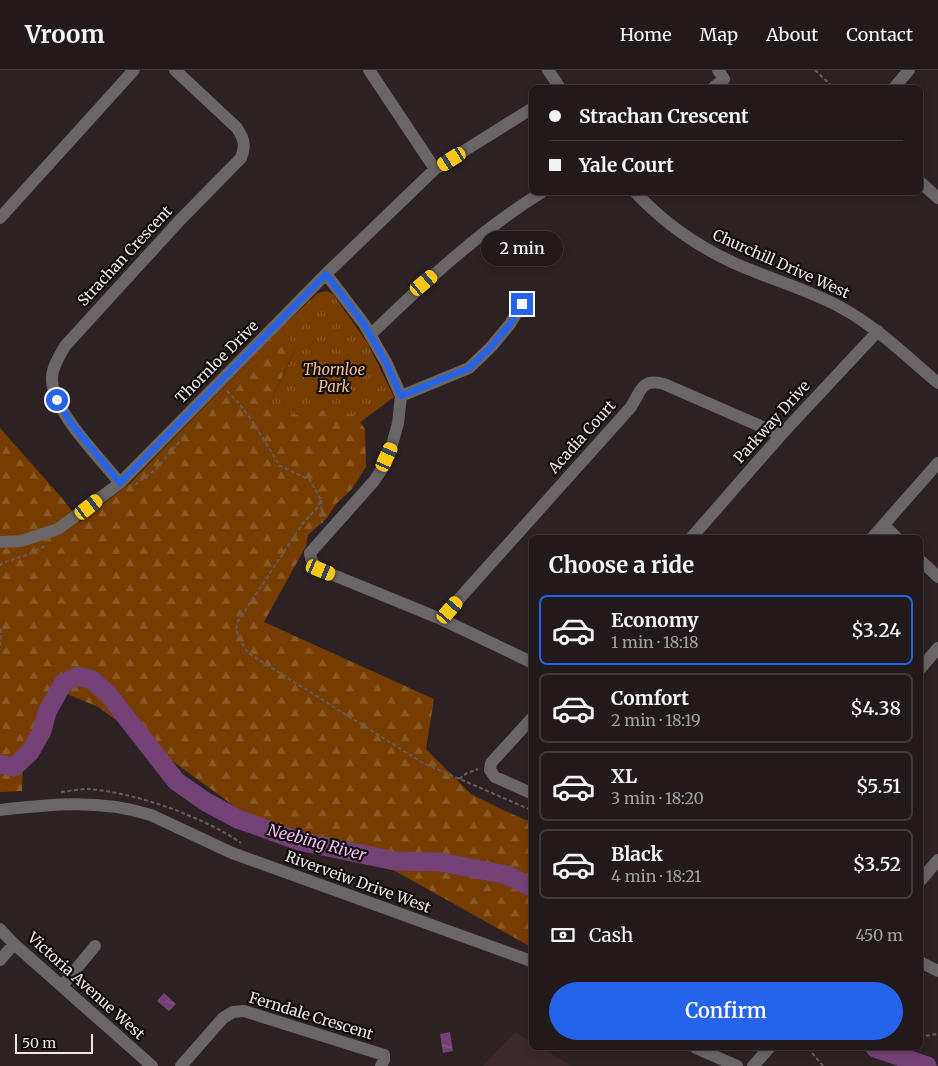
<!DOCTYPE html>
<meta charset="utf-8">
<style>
:root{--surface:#221a1a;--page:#2e2727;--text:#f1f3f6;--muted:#a2a1a2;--line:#3f3839;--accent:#2563eb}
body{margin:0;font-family:Merriweather,serif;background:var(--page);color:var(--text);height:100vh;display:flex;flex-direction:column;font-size:19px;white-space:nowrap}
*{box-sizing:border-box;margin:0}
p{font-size:16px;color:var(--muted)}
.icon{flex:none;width:28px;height:28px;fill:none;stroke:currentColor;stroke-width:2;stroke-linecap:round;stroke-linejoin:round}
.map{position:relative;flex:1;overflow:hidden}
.sheet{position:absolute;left:529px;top:465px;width:394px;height:515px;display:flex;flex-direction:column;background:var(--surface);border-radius:8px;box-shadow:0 2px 8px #0003,0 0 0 1px var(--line)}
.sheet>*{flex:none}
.hud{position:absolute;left:529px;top:15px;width:394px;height:110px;border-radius:8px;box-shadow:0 2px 8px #0003,0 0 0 1px var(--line);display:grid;align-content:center;height:110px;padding:0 20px;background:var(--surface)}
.scale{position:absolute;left:15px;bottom:12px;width:78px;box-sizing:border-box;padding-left:5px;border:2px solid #ece4e5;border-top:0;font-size:14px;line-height:18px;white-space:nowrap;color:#ece4e5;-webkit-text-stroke:4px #110d0d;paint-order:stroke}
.end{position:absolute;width:22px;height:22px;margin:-11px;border:6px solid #2563eb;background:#fff;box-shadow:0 0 0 2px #fff}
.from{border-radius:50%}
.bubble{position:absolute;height:35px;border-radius:18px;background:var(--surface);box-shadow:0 2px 8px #0003,0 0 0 1px var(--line);font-size:16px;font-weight:600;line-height:35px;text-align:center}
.car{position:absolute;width:15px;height:30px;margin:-15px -8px;border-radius:6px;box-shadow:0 0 4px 1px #0007;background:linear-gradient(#f5c518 24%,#345 0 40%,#f5c518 0 76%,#345 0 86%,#f5c518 0)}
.hud b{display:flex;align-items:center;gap:18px;height:48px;font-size:19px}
.hud b+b{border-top:1px solid var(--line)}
.hud i{width:12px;height:12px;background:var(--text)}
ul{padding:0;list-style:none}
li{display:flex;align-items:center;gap:15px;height:70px;margin:0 10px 8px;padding:0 10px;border:2px solid var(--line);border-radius:8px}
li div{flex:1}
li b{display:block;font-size:19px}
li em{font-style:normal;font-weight:600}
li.current{border-color:var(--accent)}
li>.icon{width:45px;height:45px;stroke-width:1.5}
h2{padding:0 20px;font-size:22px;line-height:60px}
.pay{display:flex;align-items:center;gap:12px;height:55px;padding:0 20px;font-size:19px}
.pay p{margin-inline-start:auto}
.cta{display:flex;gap:10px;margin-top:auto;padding:10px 20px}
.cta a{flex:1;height:58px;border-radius:30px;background:var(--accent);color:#fff;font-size:20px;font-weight:600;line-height:58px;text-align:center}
header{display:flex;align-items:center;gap:30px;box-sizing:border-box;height:70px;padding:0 25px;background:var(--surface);border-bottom:1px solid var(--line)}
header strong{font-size:24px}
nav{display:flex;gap:28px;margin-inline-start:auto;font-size:18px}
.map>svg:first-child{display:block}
.built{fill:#3b292b}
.grass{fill:url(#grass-tufts)}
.forest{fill:url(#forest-firs)}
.water{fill:url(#water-ripples)}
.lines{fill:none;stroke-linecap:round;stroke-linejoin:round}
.river{stroke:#744176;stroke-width:19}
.path{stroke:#675c5d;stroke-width:2;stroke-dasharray:4 2.5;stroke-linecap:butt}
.minor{stroke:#6a6567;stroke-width:12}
.route{stroke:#2563eb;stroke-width:6}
.labels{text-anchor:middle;stroke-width:4.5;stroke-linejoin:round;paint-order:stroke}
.street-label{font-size:15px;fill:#ece4e5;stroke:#110d0d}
.park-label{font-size:15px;font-style:italic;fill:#f3bc97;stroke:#110d0d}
.water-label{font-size:16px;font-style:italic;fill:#f8baf9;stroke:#110d0d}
</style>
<header>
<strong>Vroom</strong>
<nav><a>Home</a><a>Map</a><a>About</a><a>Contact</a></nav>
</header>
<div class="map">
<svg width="938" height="996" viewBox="0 0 938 996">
<defs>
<pattern id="grass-tufts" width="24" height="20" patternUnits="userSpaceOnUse" patternTransform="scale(1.25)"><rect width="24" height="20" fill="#773c00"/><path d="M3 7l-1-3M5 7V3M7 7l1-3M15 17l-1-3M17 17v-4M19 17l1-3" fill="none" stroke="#8a5825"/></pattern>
<pattern id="forest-firs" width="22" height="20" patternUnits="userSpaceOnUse" patternTransform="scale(1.25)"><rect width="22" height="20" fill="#773c00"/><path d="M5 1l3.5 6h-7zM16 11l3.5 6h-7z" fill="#8a5825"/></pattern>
<pattern id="water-ripples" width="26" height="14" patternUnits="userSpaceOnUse" patternTransform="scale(1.25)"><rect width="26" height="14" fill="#744176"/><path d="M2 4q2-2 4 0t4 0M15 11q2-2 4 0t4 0" fill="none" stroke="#885c89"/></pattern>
</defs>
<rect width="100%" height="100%" fill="#2d2223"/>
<path class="built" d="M515 962 531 972V978H541L572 996H483Z"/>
<path class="grass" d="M327 221 333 224 368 274 394 327 354 357 303 358 269 334 295 281 281 258 318 223Z"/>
<path class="forest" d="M281 258 295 280 269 334 299 346 325 340 355 345 365 359 366 397 352 419 336 434 327 448 308 465 306 476 264 552 434 629 426 679 471 724 505 741 531 752V877L361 782 241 741 98 637 60 621 43 639 39 658 24 676 22 721 0 722V358L62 428 80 452 129 414Z"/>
<path class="water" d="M164 923 176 934 169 941 157 931Z
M450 962 453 981 443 983 440 964Z"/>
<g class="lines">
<path class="river" d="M0 694 14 697 30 682 42 661 47 642 63 613 78 606 92 610 108 624 176 711 206 732 238 749 299 771 395 791 440 792 507 805 531 817
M875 978 927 996"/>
<path class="path" d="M815 0 834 18
M227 321 236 330 251 349 280 396 310 410 321 430 316 439 303 453 237 553C235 565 242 573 248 583L423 693 531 740
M135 415 156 399 185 365
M321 430 322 453
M0 496 2 493 29 484 45 476
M0 559 1 562 0 579
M459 709 467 703 478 699
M61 722C70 721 80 719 88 719 134 722 204 747 241 773
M920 964 924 966 938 964
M808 978 823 996"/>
<path class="minor" d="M369 0 435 99
M548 0 560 18
M713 18 724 9 718 0
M894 18 909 0
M920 112 938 128
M635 122C663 152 697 176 734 193 769 209 808 219 842 238 878 258 907 287 938 313
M0 148 134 0
M326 204 364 254 387 294 401 326 398 353 392 375 382 399 374 411 310 483C311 492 314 495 321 500L441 549 531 592
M370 265C424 213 478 162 542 122
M401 326 469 298 491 277 510 254 522 234
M120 413C100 388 51 340 52 308 52 297 60 285 65 276L181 149 241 88C246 75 244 69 237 58L175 0
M884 455 897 468
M691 468 781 365 878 261
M872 468 938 393
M0 472 21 471 58 459 120 413 326 204 435 99 531 39
M920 490 938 507
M441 549 631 337C641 320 642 308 664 314L781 365
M920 599 938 578
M531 649 491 693 490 700 495 707 531 723
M0 740C51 734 101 729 151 745L232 783 531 891
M920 811 938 790
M0 859 14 874 152 996
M0 890 14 874
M920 892 938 901
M62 916 95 876
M696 978 737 996
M181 996 223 948 233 942 244 941 384 985V990L381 996
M753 996 769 978"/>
</g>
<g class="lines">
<path class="route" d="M57 330 71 353 120 413 326 204 364 254 387 294 401 326 469 298 491 277 510 254 522 234"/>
</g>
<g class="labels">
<g class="street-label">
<text transform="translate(125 186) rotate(-47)" y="5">Strachan Crescent</text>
<text transform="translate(781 194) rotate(24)" y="5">Churchill Drive West</text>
<text transform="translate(217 292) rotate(-45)" y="5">Thornloe Drive</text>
<text transform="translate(772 352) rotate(-48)" y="5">Parkway Drive</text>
<text transform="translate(582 367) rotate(-48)" y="5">Acadia Court</text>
<text transform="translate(358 812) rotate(20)" y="5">Riverveiw Drive West</text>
<text transform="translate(86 916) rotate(42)" y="5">Victoria Avenue West</text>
<text transform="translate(311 946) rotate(17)" y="5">Ferndale Crescent</text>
</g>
<g class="park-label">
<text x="334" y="305">Thornloe<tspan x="334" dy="17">Park</tspan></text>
</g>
<g class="water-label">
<text transform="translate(317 772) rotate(15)" y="6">Neebing River</text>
</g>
</g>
</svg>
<div class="scale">50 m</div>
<i class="end from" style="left:57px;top:330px"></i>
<i class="end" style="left:522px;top:234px"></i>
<div class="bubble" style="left:481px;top:161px;width:82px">2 min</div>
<i class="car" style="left:452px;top:89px;rotate:238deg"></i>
<i class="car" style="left:424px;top:213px;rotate:50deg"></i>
<i class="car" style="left:387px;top:387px;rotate:24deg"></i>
<i class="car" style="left:89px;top:437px;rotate:52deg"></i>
<i class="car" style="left:321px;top:500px;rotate:112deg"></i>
<i class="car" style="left:450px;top:540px;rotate:41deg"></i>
<div class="hud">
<b><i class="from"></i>Strachan Crescent</b>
<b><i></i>Yale Court</b>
</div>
<section class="sheet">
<h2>Choose a ride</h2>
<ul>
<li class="current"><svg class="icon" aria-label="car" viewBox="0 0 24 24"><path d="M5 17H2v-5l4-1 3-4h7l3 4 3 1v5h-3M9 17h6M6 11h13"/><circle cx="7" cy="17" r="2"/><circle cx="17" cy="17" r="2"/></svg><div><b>Economy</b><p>1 min · 18:18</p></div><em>$3.24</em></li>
<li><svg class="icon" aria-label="car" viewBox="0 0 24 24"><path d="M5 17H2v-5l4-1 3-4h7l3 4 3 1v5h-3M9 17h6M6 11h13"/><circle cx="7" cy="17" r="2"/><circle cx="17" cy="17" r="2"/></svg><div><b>Comfort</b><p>2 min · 18:19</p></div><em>$4.38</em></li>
<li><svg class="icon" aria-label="car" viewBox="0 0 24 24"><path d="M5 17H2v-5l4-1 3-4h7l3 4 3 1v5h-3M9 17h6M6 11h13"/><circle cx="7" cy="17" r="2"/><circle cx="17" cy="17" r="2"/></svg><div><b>XL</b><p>3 min · 18:20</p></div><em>$5.51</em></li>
<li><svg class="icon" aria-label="car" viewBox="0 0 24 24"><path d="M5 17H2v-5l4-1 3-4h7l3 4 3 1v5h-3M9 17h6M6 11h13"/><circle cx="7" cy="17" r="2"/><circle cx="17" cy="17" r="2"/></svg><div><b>Black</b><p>4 min · 18:21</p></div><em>$3.52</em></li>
</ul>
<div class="pay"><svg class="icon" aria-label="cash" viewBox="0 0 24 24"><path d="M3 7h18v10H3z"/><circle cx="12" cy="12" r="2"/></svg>Cash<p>450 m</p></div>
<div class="cta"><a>Confirm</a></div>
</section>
</div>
